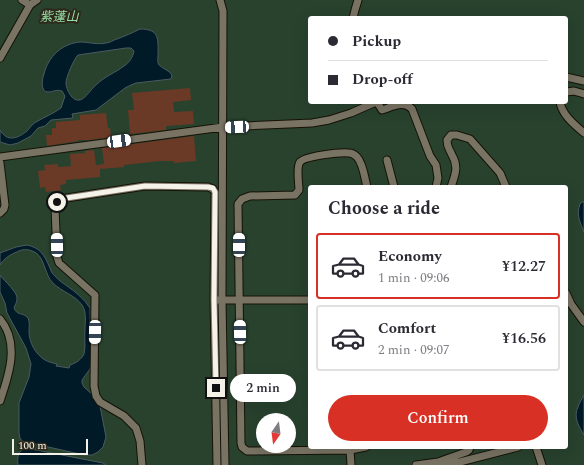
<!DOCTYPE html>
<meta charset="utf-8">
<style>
:root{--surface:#fff;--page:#f7f7f7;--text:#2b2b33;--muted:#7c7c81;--line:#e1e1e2;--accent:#d93025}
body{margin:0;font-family:Spectral,"Noto Sans SC",serif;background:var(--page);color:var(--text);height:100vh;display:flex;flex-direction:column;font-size:15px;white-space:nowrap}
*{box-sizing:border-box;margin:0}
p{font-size:13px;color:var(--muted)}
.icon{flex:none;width:22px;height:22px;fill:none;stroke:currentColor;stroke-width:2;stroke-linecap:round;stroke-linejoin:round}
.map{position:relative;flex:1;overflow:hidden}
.details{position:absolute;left:308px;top:185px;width:260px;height:264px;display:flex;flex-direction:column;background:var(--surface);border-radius:4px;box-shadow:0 4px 16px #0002}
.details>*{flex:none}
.hud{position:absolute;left:308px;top:16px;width:260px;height:88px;border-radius:4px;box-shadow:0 4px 16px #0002;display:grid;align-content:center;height:88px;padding:0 20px;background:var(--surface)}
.needle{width:26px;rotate:194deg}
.controls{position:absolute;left:256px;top:413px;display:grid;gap:8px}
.controls a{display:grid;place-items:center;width:40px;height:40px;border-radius:50%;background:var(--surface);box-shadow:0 4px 16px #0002;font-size:20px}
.scale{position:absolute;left:12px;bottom:10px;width:76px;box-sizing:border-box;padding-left:4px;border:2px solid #f5f2e9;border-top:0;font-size:11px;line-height:14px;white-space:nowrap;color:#f5f2e9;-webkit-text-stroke:3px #2e2a1c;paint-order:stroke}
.end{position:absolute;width:18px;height:18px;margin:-9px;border:5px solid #f5f2e9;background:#111;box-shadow:0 0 0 2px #111}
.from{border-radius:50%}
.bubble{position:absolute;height:28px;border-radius:14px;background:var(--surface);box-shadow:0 4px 16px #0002;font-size:13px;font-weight:600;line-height:28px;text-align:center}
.car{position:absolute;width:12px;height:24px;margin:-12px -6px;border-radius:5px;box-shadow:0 0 3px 1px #0007;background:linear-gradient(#fff 24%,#345 0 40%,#fff 0 76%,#345 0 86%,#fff 0)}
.hud b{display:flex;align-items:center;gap:14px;height:38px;font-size:15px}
.hud b+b{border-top:1px solid var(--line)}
.hud i{width:10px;height:10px;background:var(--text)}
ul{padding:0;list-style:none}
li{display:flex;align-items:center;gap:12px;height:66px;margin:0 8px 6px;padding:0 12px;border:2px solid var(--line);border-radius:4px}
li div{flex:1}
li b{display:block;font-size:15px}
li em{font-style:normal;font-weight:600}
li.active{border-color:var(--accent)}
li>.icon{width:36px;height:36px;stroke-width:1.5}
h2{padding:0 20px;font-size:18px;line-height:48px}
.primary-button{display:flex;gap:8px;margin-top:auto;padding:8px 20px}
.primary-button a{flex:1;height:46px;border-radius:24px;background:var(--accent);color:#fff;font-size:16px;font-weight:600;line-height:46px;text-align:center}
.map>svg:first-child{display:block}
.green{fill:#28422e;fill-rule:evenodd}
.water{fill:#001a27;stroke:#4a5b61;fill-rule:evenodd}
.building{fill:#6b3a26}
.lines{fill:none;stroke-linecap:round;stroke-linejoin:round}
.minor-casing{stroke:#161206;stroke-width:9}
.minor{stroke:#787363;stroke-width:7}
.route{stroke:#f5f2e9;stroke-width:5}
.labels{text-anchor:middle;stroke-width:4;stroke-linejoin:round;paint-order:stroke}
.park-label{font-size:13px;font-style:italic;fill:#96dda5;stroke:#2e2a1c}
</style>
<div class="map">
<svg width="584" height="465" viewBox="0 0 584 465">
<rect width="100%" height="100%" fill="#2e2a1c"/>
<path class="green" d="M0 0H584V465H0ZM310 18H566V102H310ZM310 187H566V447H310ZM263 420H289V446H263Z"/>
<path class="water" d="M140 29C160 29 158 39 158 56 158 59 157 62 159 65 163 69 169 70 172 75L171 79 136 83 131 85 125 88 96 110 72 114 73 118 51 120 45 126 38 128 31 136 18 143 10 145 0 142V130C7 142 17 139 27 131 30 128 32 124 36 122 44 117 53 114 61 108L65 96 62 91C55 89 54 92 48 92 40 92 42 79 44 74 48 57 62 43 81 42 89 42 97 45 106 43 110 43 113 40 117 39 125 36 132 33 140 29ZM126 48H131L134 51C133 57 129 63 124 66 115 73 105 76 96 85 91 89 86 98 80 100 72 102 66 89 66 83 66 77 74 59 78 55Z
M582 202H584V232C580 222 576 215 580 204Z
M27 245C41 248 44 255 50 268 51 271 52 274 55 276 58 280 63 283 67 286 76 292 84 299 90 308L91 364 90 369 82 380V383L84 387 96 398 100 406 106 437 103 447 98 452 92 455H84L26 442 22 441 20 438 19 433V403L29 377 31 364 26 348 7 313 5 303 0 292V275C4 281 18 292 17 299 17 302 15 305 14 308 17 316 23 312 28 318 30 322 29 326 29 331 29 342 35 354 45 360 48 362 53 363 57 364L56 366 69 368 70 365C76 363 81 360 84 354 86 347 84 337 85 329 85 324 86 319 85 314 85 311 84 308 82 305 75 295 62 292 53 283 44 275 45 254 32 251 27 249 22 249 17 252 11 254 3 259 0 265V253L16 247Z
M584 395V435C579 427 573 417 578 407 579 403 582 399 584 395Z
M26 448 103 463 106 465H18C17 458 18 450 26 448Z"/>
<path class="building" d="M190 88 191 100 173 102 174 112 193 111 194 124 166 126V130L130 134 128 110H134L132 93Z
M106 113 108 128H110L111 137 90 140H78V141L47 146 46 135H52V128H56V122L80 120V115Z
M194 136 196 161 174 163V161H160L124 165V167L100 169V177L66 180V184L60 185 61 190 46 192 45 187 40 188 38 171 45 170 44 165 58 164V167L71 166 70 154 85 153V151L94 150 96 165 104 164 102 148Z"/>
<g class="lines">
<defs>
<path id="minor" d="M22 0 30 5
M220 0 223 11 222 300 225 465
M353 18 355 10 358 0
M0 58 30 5 37 0
M566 77 584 81
M566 92 574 91 584 94
M377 102 382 110C392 107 403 100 412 109L430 156 436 165 438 178 436 187
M560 102C562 115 575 125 584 133
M0 157 223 127 312 123 329 120 351 113 376 102
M387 160 394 187
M0 163 5 205 4 209 0 213
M451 187C455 175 459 167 452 155 449 148 447 148 447 140L451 135H457L470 139 500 173 506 187
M566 293 571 304 584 322
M218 300H310
M0 319C20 343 9 375 0 401
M366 447 350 450 247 451 242 447 241 443 238 204 242 199 250 196 295 195 299 190C299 184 296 167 300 162 305 156 340 152 349 153 352 153 355 155 357 157 363 163 365 179 367 187
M536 447 542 465
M350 450 351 465
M142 465 140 441 136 428 124 416 100 402 96 396 94 386 95 295 59 263 57 257 55 207 57 202 60 199 145 186 208 187 213 189 215 192 214 300 217 465
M416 465 438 462 466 452 469 450 470 447
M442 465 460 462 518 447"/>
</defs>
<use href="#minor" class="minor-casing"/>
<use href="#minor" class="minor"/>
</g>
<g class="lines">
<path class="route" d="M57 202 60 199 145 186 208 187 213 188 215 192 214 300 216 388"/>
</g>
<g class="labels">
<g class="park-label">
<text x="59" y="21">紫蓬山</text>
</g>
</g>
</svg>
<div class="controls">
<a><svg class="needle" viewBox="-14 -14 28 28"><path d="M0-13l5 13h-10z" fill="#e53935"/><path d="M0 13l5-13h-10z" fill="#7c7c81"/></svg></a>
</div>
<div class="scale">100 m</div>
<i class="end from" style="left:57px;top:202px"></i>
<i class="end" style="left:216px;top:388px"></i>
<div class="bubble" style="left:230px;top:374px;width:66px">2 min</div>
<i class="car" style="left:237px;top:127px;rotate:267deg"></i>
<i class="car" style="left:119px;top:141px;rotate:82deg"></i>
<i class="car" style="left:57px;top:245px;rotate:359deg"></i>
<i class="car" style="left:239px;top:245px;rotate:0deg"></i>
<i class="car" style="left:95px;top:332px;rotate:181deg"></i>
<i class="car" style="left:240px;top:332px;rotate:359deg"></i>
<div class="hud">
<b><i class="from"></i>Pickup</b>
<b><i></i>Drop-off</b>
</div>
<section class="details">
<h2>Choose a ride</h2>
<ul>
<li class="active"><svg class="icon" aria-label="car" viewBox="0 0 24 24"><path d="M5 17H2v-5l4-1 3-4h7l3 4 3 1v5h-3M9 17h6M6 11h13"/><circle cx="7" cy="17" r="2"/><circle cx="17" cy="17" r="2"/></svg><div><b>Economy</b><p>1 min · 09:06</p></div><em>¥12.27</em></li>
<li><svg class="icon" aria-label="car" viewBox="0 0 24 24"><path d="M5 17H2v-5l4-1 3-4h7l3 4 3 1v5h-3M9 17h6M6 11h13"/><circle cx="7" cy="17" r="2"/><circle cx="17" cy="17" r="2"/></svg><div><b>Comfort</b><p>2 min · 09:07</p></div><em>¥16.56</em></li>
</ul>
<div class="primary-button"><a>Confirm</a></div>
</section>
</div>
